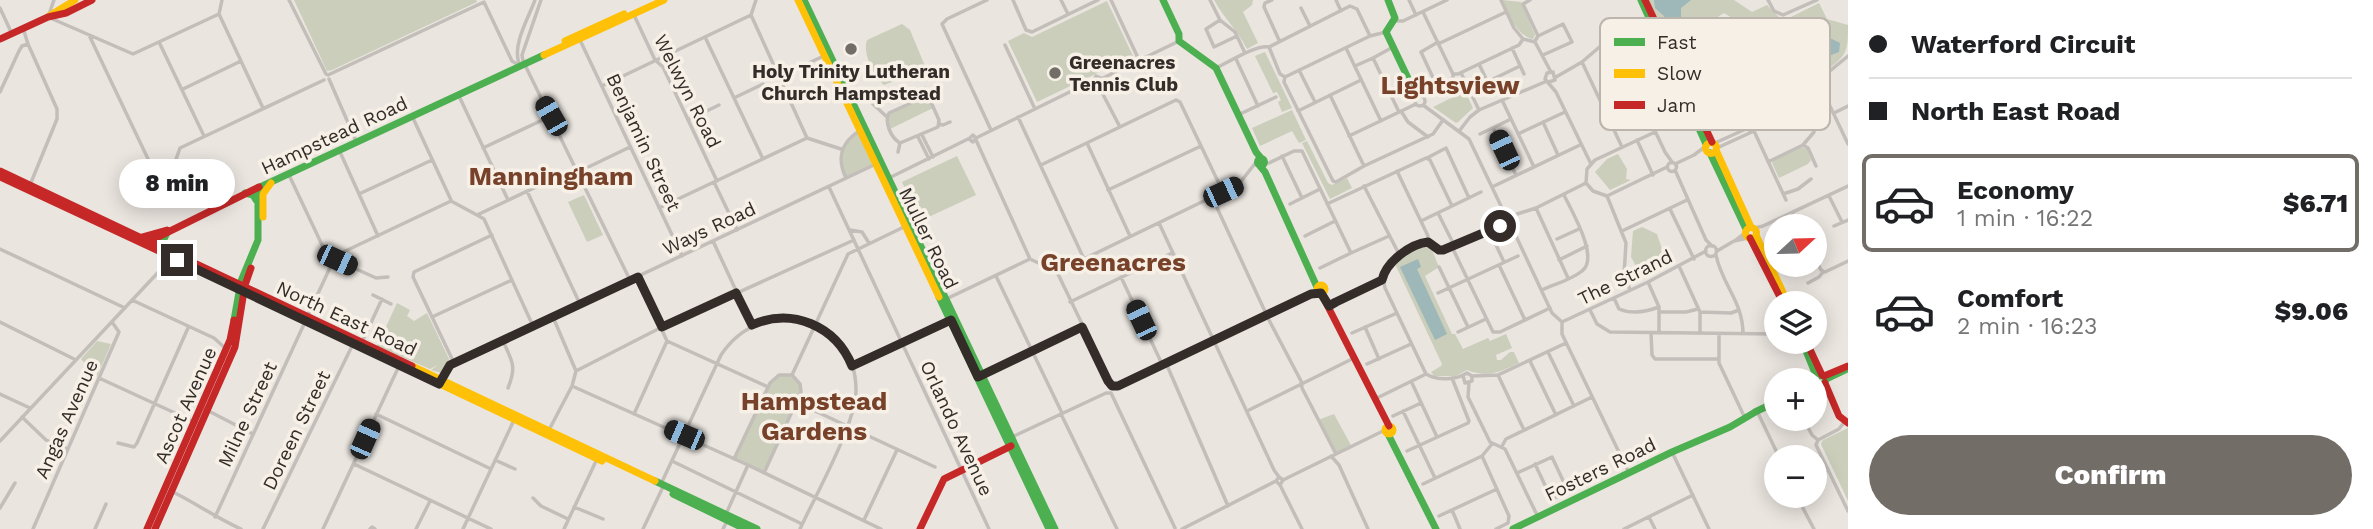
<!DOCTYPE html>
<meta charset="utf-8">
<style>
:root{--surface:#fff;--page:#f2f2f2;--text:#202124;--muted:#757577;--line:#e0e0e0;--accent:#736d68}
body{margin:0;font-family:"Work Sans",sans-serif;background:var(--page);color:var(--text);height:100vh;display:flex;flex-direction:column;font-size:26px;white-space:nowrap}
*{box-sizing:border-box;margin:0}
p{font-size:23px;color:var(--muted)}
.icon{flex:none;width:38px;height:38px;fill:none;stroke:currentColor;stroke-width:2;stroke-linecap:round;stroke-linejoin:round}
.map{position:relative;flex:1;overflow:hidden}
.drawer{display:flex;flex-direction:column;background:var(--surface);width:525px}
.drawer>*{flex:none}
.top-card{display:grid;align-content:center;height:154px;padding:0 21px;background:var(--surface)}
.needle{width:46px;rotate:68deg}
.buttons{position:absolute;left:1764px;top:214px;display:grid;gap:14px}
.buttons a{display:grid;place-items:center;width:63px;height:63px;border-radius:50%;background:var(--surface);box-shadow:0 4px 18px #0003;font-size:35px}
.end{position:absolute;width:32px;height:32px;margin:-16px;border:9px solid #332c28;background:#fff;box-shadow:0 0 0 4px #fff}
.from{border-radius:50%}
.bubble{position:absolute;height:49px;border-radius:24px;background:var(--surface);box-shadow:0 4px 18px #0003;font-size:23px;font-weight:800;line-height:49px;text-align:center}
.car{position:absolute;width:21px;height:42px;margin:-21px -10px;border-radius:9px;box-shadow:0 0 5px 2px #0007;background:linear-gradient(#222 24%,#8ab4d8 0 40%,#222 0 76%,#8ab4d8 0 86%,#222 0)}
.top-card b{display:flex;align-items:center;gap:24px;height:66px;font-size:26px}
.top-card b+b{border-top:2px solid var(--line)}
.top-card i{width:18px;height:18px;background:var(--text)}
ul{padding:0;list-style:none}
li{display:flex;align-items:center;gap:21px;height:98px;margin:0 14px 10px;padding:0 7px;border:4px solid transparent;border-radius:10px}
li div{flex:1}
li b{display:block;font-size:26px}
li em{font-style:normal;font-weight:800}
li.on{border-color:var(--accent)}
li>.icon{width:63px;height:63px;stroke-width:1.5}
.cta{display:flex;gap:14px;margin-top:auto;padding:14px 21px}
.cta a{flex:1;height:80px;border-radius:42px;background:var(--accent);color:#fff;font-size:28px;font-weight:800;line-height:80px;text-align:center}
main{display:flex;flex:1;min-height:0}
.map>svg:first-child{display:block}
.green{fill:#cacebb}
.water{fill:#9eb7b8}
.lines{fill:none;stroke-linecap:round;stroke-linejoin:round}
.street{stroke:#c3beb9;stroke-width:3.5}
.fast{stroke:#4caf50;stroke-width:7}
.slow{stroke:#ffc107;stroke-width:7}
.jam{stroke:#c62828;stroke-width:7}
.route{stroke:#332c28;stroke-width:9}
.poi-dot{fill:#736d68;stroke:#f7f0e7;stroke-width:2.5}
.labels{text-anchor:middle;stroke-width:7;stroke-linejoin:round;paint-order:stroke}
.poi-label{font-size:19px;font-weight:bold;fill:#332c28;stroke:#f7f0e7;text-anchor:start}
.street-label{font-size:19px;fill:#332c28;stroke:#f7f0e7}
.district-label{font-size:26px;font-weight:bold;fill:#78422a;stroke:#f7f0e7}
.key{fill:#f7f0e7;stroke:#bcb5ae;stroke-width:2}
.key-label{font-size:19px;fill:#332c28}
</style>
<main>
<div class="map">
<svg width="1848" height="529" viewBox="0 0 1848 529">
<rect width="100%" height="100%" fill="#eae5df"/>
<path class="green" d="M294 0H476L477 2 332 70 327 71Z
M1214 0H1253L1252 5 1243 12 1258 43 1247 49C1238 31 1224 18 1214 0Z
M1502 0 1521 2 1535 35 1533 39C1516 35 1509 15 1502 0Z
M1647 0H1734L1752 12 1767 5 1780 18 1791 17 1819 3 1827 19 1848 25C1848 49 1848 55 1828 69L1810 47 1797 39 1784 50 1724 13 1707 24V31L1722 44 1741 53V68C1729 73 1720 77 1707 74L1699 59 1684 66 1680 74Z
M1107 1 1133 56 1037 102 1008 41 1024 33 1032 37Z
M902 24 910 30 925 66 920 71 884 85C874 76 862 53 867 40Z
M1265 52 1292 108 1282 112 1278 102 1281 100 1277 92 1273 93 1255 56Z
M1465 91 1473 108 1458 122 1456 123 1433 107Z
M922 98 930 100 933 108 890 129 887 117 889 113Z
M1292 110 1306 140 1299 143 1292 131 1260 146 1252 128Z
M861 130 876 164 846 178 842 169 841 149Z
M1307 141 1328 183 1332 185 1347 178 1352 188 1330 199 1302 143Z
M1801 147 1807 149 1811 160 1808 164 1779 178 1772 163 1774 160Z
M1618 154 1627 169 1626 179 1631 180 1610 190 1595 172 1607 159Z
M957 156 976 195 920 221 902 182Z
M584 195 603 235 587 242 568 202Z
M1642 227 1657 234 1662 249C1660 263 1652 269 1638 270L1631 257 1633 231Z
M1426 244 1432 250 1439 267 1425 276 1452 334H1455L1463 349 1488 338 1490 341 1506 334 1512 348 1496 355 1497 360H1501L1510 352H1514L1519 363C1500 372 1487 378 1467 370L1456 376H1434L1431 372 1441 366 1442 364 1395 264 1404 254Z
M397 303 410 310 407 316 414 321 427 313 450 361 441 373 431 370 438 365 430 369 377 346Z
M97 341 111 344 97 377 81 359Z
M777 375H792L800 383V395L764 473 734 458 771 381Z
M1334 414 1352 447 1336 454 1318 420Z
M1848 428V501L1821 444 1823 440Z"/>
<path class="water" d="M1654 0H1691L1681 8V29L1674 32 1667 29 1664 16 1655 8Z
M1808 25H1816L1826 36 1840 43 1839 52 1831 55 1821 46 1804 42 1801 30Z
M1418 259 1421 267 1417 269 1447 334 1435 340 1400 267Z"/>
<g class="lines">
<path class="street" d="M54 0 48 17 133 54 219 14 222 0
M289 0 326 74
M756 0 751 15 807 138 841 149
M987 0 947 19 942 24 991 130
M1013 0 1026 30 1032 32 1098 0
M1061 0 1068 14
M1111 0 1139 60
M1210 0 1220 20 1206 29 1214 47 1237 36
M1272 0 1265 3 1264 7 1279 40
M1336 0 1341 11
M1409 0 1416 15
M1501 0 1514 28 1523 39
M1530 0 1523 4 1538 36
M1768 0 1774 11 1783 15 1817 0
M484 2 512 61 517 64
M0 8 12 34
M1301 8 1310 26
M1423 12 1453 74V78L1439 85 1435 82 1421 52 1438 42
M219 14 263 108
M634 15 655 60 663 67 717 181
M1220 20 1235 32 1245 53
M1395 21H1403L1447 0
M23 28 28 44 57 109V119L30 185
M89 35 159 182 164 184 168 182 180 148 324 80
M705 37 763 159
M1721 38 1748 51
M580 40 682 256
M1612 40 1665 152 1672 162
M1535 41 1538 36 1563 24 1572 42 1543 55
M159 42 204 136
M1535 42 1551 72
M1438 44 1506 12
M1005 45 1035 109
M1269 47 1280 74 1285 77
M1346 48 1381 121
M1512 48 1524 74
M1373 58 1393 47
M1236 59 1258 106
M523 61 522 55 541 0
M1582 62 1622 147
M519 63C512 45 529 17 535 0
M1479 64 1491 89
M525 65 630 280
M1355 66 1373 58 1399 112
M1216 68C1229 62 1257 44 1269 47L1350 6 1357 9 1370 36
M1299 70 1315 102
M1461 73 1479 110
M1453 74H1458L1519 45 1523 39 1535 42
M328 75 484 2
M780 76 826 55
M1096 76 1101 78 1099 82 1094 80Z
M1285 77 1284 82 1333 181 1336 182 1364 166 1433 134 1443 120
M1285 77 1370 36 1386 32
M1556 77 1582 62 1603 44 1649 22
M329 79 356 141
M1101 79 1179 41
M1487 82 1520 66
M1549 82 1555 80 1553 72 1547 73 1545 79 1556 92 1591 164
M1097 83 1120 127
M602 86 751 15
M1814 86 1829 104 1848 144
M925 88 926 98
M183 89 241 61
M0 92 19 51 22 46 28 44
M1330 95 1364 166
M459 96 508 200
M1415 101a5 5 0 1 1 10 0a5 5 0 1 1-10 0Z
M734 98 763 84
M922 98 930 100 939 120 938 127 900 143C891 138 884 122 889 113Z
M1720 98 1752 85
M1502 100 1534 167
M873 104 887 117
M1423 105 1469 139 1501 206 1504 217
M1298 111 1361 80
M1401 111 1408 122 1428 137
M1834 113 1848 106
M1238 115 1276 97
M1018 117 1084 259
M413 118 451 200
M688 120 719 105
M1767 120 1745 69 1748 51C1770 34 1776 50 1790 63 1795 67 1800 70 1804 74
M1543 122 1558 155
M939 124 943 125 950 122
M1754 125 1779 113 1848 56
M1493 128 1516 175
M1460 130 1470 117 1479 110 1547 81
M1750 131 1749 126 1754 125
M1754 131 1786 200
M1655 132 1595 160 1587 169 1586 183 1593 191 1607 196 1667 167
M1480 134 1511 119
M1518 134 1565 112
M922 135 933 157
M973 135 976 138 973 142 969 139Z
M1349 136 1416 104
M918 137 929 159
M976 138 1094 80
M976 140 1030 259
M1637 140 1653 175
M1087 143 1130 236
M1715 143 1748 128
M1803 145 1814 132
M483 148 551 116
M1717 148 1754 131
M340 152 378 236
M898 152 900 143
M1282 156 1302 198
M1427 158 1446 148 1469 198
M1768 162 1803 145 1808 148 1816 166
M1667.5 167a4.5 4.5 0 1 1 9 0a4.5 4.5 0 1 1-9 0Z
M1269 163 1294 151H1302L1351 253 1389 236
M1675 164 1694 155 1706 146
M1041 165 1176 100 1180 102 1223 192
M1675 170 1706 240 1712 246
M1397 171 1428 236V241
M578 172 630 147
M289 175 332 266
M846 178C836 157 841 142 861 130
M887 179 970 138
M714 182 737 230
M1364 186 1400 256
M829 187 989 529
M1492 187 1580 145
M1108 190 1201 146
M527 191 580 304
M359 194 432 160
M1783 194 1798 189 1811 179
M1607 196 1626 243 1624 275 1630 290
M1829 196 1842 222
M1212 197 1269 320 1301 381 1302 388 1336 454
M1290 204 1320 189
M1327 204 1426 158 1430 160 1452 206
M659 208 807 138
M1536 208 1568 278
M1670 209 1694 259
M1438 213 1454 245
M1792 213 1799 226
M477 215 484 219 533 326
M1502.5 221a5.5 5.5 0 1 1 11 0a5.5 5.5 0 1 1-11 0Z
M1511 216 1536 208 1586 183
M1421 221 1481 192
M1159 223 1274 470 1279 477 1283 480 1280 485 1276 481 1279 477
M1512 224 1516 236 1552 313 1562 322V334L1629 473
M1834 226 1848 220
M1755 228 1763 226 1848 186
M850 230 862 232 869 243
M1489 230 1504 262
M1622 231 1687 200
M1305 236 1335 221
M1557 239 1579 229
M1736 240 1745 233
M713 241 752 325
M1705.5 251a5.5 5.5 0 1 1 11 0a5.5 5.5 0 1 1-11 0Z
M1452 247 1493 332H1500L1550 308
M0 249 125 308
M1717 251 1734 241 1748 238
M1716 255C1722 285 1743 301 1743 334
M1815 258 1821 270 1825 272 1848 261
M334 259 376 278 388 277
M1559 260 1587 246
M1499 265 1525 320
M1679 266 1700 312V333
M1439 267 1468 327
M1320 268 1351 253
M1057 272 1112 386H1118L1311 294 1319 293
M1057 272 1239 184 1257 161
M996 276 1062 413
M1121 277 1162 364
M638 278 667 341 768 387
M1648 282 1659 307V333
M1808 283 1819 277 1823 272
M1542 290C1555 284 1571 280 1582 271 1600 258 1571 210 1564 195
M1438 293 1518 256
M373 295 391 304
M1614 298 1619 309C1631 314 1646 312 1659 307
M132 300 214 338 225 348
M942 301 1030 259 1057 272
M1070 302 1172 253
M1329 306 1382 280
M1590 310 1597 324 1610 332 1776 334
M1659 312H1686L1698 309
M1700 312 1731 313 1739 310
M308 315 334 259 339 254 451 201 477 215 576 168
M432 317 512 280
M0 322 76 360
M1562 322 1648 282 1706 251
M1365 327 1379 359
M1458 332 1486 319
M1352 333 1397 313
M1651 333 1652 355 1655 359H1719
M1719 334V363L1744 416
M363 340 382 299
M503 341C512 361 517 366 508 388
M1548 352 1574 406
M1530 361 1556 415
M454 363 413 277 414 272 492 235
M1166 363 1228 506
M1367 364 1411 344
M852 366 952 320
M576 371 662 327 854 240
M792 375 848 254 910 224
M1498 375 1524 430
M980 376 1082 327
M1463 376 1465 383 1472 381V376L1467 373C1456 380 1438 381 1426 374L1385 288 1383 277C1392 260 1409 244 1428 241L1439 250C1456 250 1490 231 1502 220
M1472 376 1498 375 1566 343
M99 378 201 425
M441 379 448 367 454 363 876 164
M1412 383 1437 437
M1469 383 1468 397 1490 442 1505 449 1538 517
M572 386 748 465 881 529
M0 394 30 408
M1375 399 1426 374
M798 403 935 467
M201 407 253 434
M1247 411 1354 358
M1403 411 1435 478
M1757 411 1779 457
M376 414 491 469
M634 414 667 341
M1061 414 1117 529
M1393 416 1421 403
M22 417 46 440 68 449
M1803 418 1812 435 1818 440
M1845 421 1839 429 1818 440 1816 445 1848 511
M549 430 572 386 576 371 553 317
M1012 437 1106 393H1111L1175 528
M0 441 165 265 167 257
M118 443 134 447 137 443 188 328
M1502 446 1506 439 1592 397
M1407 451 1468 423 1469 421 1452 378
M1672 452 1709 529
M1331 456 1339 465 1368 529
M1482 456 1509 516 1508 523 1496 529
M734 459 770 383 779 375H792L800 384 801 392 764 473
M495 460 515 469
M672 461 802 524
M354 464 491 529
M1535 464 1552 500
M1517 473 1552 457 1567 489 1565 493 1550 500
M1815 475 1828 469
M1283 480 1385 430
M661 484 721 355C762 293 855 314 856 389 857 422 815 496 800 529
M1423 484 1482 456 1492 444
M1280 485 1302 529
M1567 489 1571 491 1584 485
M173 492C197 504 217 518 241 529
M1796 495 1814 529
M533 498 541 506 568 519
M574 507 603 519
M0 508 15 483
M1452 510 1460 529
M726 514 748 465
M1439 516 1497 489
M215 517 305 322
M1649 517 1655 529
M864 520 897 450
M33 529 119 332 112 322
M95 529 106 504
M263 529 353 344
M323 529 399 366
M370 529 372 527 375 529
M416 529 430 501
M463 529 514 420
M564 529 597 459
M643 529 662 489
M723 529 727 521
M1182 529 1276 481
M1624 529 1693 495"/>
<path class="fast" d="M804 0 1055 529
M1163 0 1179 34V41L1216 68 1256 152 1261 158
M1388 0 1395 18 1386 32 1417 97
M1641 0 1706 144
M1710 153 1746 229
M1257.5 162a3.5 3.5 0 1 1 7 0a3.5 3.5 0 1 1-7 0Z
M1260 166 1265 172 1317 287
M245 193 253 195 256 200
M165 249 163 241 168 231
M195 268 222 281
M939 297 1049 529
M234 320 241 281 258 240V188L544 55
M1802 341 1817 378
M1816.5 380a4.5 4.5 0 1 1 9 0a4.5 4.5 0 1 1-9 0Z
M1826 379 1847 369
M1755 412 1776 402
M1388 434 1436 529
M655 481 757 529
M673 494 745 529
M1513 529 1672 452 1730 427 1757 411"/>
<path class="slow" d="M798 0 939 297
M49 16 75 0
M565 41 624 14
M544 55 664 0
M1705.5 148a5.5 5.5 0 1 1 11 0a5.5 5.5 0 1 1-11 0Z
M1716 150 1751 227
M263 217V194L271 183
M1745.5 233a5.5 5.5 0 1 1 11 0a5.5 5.5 0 1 1-11 0Z
M1756 235 1788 303
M1317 289a4 4 0 1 1 8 0a4 4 0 1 1-8 0Z
M233 286 602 461
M412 366 655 481
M1385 430a4 4 0 1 1 8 0a4 4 0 1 1-8 0Z"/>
<path class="jam" d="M1645 0 1712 142
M0 39 48 17 66 13 92 0
M0 171 412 366
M0 177 178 260
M142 237 167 230
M1750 238 1783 303
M150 241 259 187
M1321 293 1389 426
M1806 341 1822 375
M1824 376 1848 366
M1825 383 1839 416 1848 423
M147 529 230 340 234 320
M155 529 235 347 245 285 251 268
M920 529 944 479 1011 446"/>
</g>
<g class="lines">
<path class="route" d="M177 260 439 384 450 365 638 277 662 327 736 293 752 325C792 307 836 326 852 366L951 320 978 377 1082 327 1108 381 1112 386H1118L1311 294 1321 293 1329 306 1336 302 1382 280C1386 262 1410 244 1428 242L1439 250H1443L1500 226"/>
</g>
<g class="poi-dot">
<circle cx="851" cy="49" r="7"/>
<circle cx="1055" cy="73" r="7"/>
</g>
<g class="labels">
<g class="poi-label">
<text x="1069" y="69">Greenacres<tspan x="1069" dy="22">Tennis Club</tspan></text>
<text x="851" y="78" text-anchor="middle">Holy Trinity Lutheran<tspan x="851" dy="22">Church Hampstead</tspan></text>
</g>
<g class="street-label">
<text transform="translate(688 91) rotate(63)" y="7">Welwyn Road</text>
<text transform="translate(334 135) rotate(-25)" y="7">Hampstead Road</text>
<text transform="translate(644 142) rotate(65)" y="7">Benjamin Street</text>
<text transform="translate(709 228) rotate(-25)" y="7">Ways Road</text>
<text transform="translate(929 238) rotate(64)" y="7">Muller Road</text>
<text transform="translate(1625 277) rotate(-26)" y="7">The Strand</text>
<text transform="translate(347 318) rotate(25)" y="7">North East Road</text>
<text transform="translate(185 405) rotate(-66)" y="7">Ascot Avenue</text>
<text transform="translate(247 414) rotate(-65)" y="7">Milne Street</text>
<text transform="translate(66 419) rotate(-66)" y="7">Angas Avenue</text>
<text transform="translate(957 428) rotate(65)" y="7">Orlando Avenue</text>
<text transform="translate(296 430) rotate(-64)" y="7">Doreen Street</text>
<text transform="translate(1600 469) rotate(-26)" y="7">Fosters Road</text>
</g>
<g class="district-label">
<text x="1450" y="94">Lightsview</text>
<text x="551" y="185">Manningham</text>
<text x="1113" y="271">Greenacres</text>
<text x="814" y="410">Hampstead<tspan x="814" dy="30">Gardens</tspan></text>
</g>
</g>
<rect x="1600" y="18" width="230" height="112" rx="10" class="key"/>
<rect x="1614" y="38" width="31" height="8" fill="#4caf50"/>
<rect x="1614" y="69" width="31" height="9" fill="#ffc107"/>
<rect x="1614" y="101" width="31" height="8" fill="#c62828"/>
<g class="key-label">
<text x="1657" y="49">Fast</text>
<text x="1657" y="80">Slow</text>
<text x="1657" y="112">Jam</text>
</g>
</svg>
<div class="buttons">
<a><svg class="needle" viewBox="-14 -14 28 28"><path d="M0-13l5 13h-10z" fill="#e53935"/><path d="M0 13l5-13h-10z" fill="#757577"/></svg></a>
<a><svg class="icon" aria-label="layers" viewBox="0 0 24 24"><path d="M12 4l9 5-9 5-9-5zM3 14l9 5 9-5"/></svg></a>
<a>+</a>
<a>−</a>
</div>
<i class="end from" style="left:1500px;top:226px"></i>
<i class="end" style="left:177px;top:260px"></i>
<div class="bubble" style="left:119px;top:159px;width:116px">8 min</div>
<i class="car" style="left:551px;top:116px;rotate:330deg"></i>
<i class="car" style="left:1504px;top:150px;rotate:335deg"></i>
<i class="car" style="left:1223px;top:192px;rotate:65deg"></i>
<i class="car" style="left:337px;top:260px;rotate:115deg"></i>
<i class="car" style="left:1141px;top:320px;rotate:335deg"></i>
<i class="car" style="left:684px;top:435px;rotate:293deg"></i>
<i class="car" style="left:365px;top:439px;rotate:24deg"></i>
</div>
<section class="drawer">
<div class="top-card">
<b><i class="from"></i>Waterford Circuit</b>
<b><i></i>North East Road</b>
</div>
<ul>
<li class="on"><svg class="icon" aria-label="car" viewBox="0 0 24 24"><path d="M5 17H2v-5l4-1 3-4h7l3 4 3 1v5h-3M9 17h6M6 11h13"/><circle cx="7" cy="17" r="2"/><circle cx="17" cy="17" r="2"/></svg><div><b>Economy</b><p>1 min · 16:22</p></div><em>$6.71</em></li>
<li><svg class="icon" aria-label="car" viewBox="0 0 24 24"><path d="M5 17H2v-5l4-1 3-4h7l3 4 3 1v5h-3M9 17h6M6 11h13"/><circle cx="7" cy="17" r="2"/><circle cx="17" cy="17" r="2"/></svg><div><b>Comfort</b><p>2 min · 16:23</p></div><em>$9.06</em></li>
</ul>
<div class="cta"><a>Confirm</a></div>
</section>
</main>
